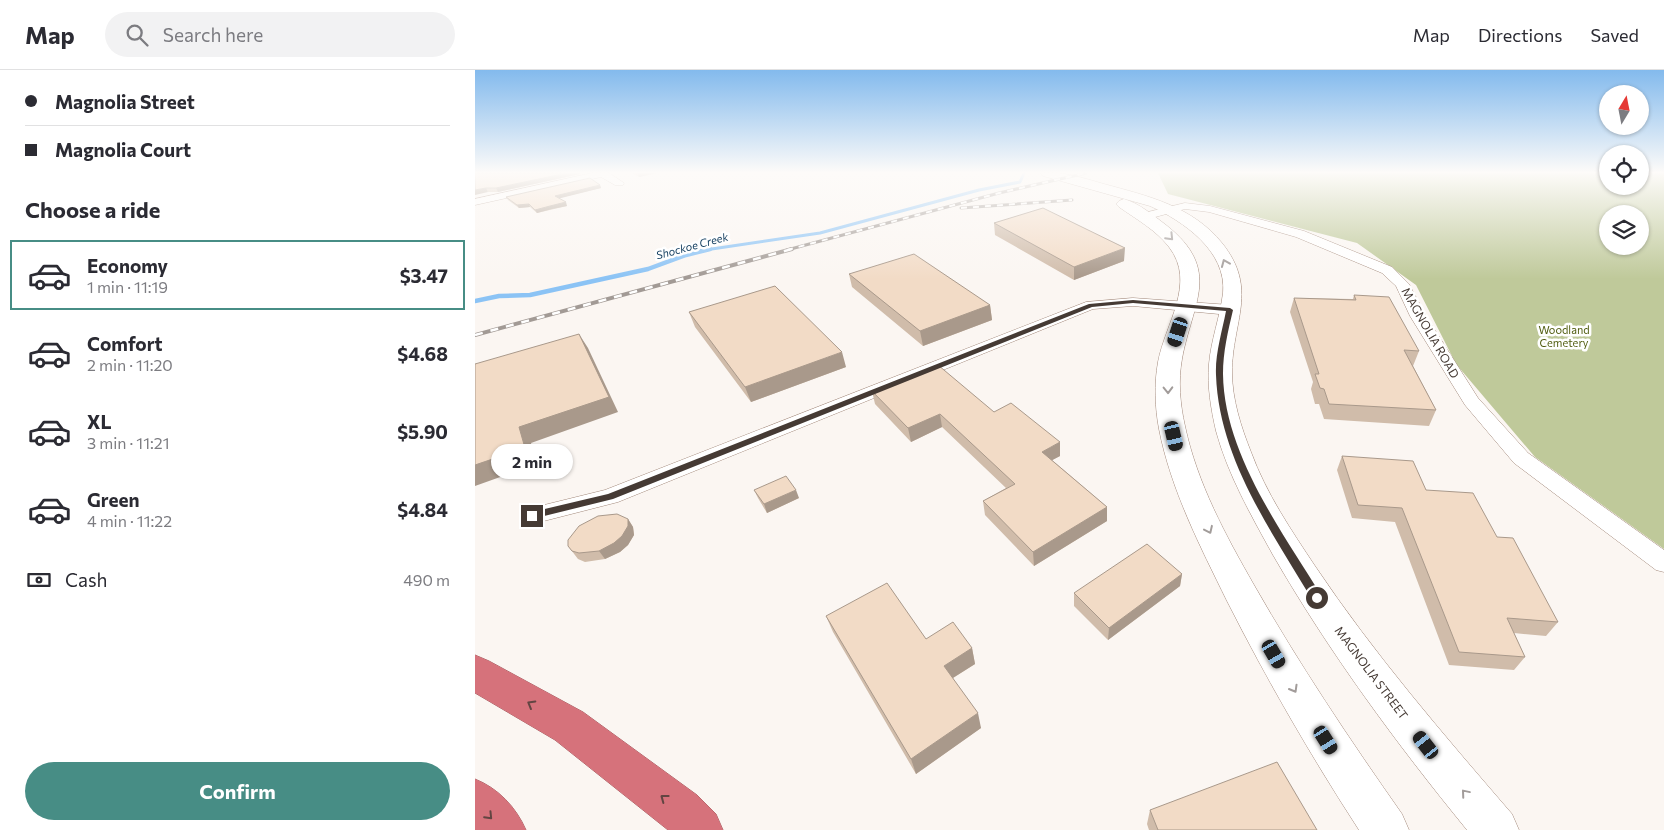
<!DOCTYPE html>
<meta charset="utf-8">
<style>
:root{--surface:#fff;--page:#f2f2f3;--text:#2b2b33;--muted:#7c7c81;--line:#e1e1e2;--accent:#478d85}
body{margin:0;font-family:Commissioner,sans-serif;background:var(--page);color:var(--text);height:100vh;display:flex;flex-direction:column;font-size:19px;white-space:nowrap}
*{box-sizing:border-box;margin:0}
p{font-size:16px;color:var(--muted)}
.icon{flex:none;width:28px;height:28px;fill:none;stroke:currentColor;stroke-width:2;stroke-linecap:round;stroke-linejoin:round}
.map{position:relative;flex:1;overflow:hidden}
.side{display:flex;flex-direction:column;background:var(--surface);width:475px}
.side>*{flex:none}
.top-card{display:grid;align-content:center;height:110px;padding:0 25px;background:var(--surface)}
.needle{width:32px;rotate:10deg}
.controls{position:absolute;left:1124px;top:15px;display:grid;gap:10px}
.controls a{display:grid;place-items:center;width:50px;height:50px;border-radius:50%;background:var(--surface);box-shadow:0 1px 4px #0004;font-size:25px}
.end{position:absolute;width:22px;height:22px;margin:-11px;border:6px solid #453a34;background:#fff;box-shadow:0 0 0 2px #fff}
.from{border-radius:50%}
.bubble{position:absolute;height:35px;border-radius:18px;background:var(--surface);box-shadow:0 1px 4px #0004;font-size:16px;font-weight:700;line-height:35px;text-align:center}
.car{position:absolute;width:15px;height:30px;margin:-15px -8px;border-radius:6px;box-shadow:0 0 4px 1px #0007;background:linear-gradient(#222 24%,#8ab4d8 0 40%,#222 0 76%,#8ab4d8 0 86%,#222 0)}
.top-card b{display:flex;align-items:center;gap:18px;height:48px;font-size:19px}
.top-card b+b{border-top:1px solid var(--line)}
.top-card i{width:12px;height:12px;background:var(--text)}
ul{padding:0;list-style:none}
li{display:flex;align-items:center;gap:15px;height:70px;margin:0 10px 8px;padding:0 15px;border:2px solid transparent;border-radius:0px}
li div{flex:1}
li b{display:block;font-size:19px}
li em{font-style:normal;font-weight:700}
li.current{border-color:var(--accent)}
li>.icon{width:45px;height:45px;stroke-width:1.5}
h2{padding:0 25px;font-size:22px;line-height:60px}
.pay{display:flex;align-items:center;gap:12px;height:55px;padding:0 25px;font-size:19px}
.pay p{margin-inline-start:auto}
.button{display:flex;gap:10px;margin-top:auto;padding:10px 25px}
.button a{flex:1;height:58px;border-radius:30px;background:var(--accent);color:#fff;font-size:20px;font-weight:700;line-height:58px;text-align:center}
header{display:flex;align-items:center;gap:30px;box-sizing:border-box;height:70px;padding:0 25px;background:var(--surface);border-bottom:1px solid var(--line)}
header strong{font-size:24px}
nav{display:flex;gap:28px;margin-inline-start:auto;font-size:18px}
.search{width:350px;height:45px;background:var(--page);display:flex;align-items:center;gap:12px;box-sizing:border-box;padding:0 18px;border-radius:28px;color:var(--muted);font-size:19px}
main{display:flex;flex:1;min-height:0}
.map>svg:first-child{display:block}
.green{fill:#bfc99a;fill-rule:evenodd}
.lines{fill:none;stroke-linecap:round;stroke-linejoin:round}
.stream-far1{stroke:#8bc3f5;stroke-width:3}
.stream{stroke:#8bc3f5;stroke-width:4.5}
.street-casing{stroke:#a2887a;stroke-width:1}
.secondary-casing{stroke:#a2887a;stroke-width:1}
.highway-casing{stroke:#a35e62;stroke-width:1}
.street{fill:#fff;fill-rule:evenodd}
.secondary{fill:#fff;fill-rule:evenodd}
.highway{fill:#d6727b;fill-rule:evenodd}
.rail-far1-casing{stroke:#a29a95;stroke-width:3}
.rail-casing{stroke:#a29a95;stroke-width:4}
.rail-far1{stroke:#fff;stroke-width:2;stroke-dasharray:6;stroke-linecap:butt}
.rail{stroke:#fff;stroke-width:2.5;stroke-dasharray:8;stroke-linecap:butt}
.wall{fill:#d0bcaa}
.shaded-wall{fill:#a9998b}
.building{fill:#f2dbc6;stroke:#a9998b}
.oneway{stroke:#a29c9a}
.oneway2{stroke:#624542}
.route{fill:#453a34}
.labels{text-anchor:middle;stroke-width:5;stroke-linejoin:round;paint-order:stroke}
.far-water-label{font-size:11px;font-style:italic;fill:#164061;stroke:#fff}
.far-park-label{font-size:11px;fill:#515d10;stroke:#fff}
.street-label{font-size:12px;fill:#453a34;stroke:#fff}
</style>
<header>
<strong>Map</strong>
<div class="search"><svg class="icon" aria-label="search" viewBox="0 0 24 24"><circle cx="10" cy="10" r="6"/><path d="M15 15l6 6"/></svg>Search here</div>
<nav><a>Map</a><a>Directions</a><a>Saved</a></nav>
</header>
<main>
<section class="side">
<div class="top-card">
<b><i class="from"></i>Magnolia Street</b>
<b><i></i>Magnolia Court</b>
</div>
<h2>Choose a ride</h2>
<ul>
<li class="current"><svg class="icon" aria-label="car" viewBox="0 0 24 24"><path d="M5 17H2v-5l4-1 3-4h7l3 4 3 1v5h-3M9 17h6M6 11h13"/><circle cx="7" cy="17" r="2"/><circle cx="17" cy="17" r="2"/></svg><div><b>Economy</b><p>1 min · 11:19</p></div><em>$3.47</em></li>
<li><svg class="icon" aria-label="car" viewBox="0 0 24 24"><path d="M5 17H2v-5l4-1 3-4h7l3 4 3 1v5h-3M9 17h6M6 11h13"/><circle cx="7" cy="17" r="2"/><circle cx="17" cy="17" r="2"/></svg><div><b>Comfort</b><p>2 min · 11:20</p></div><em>$4.68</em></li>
<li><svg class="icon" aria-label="car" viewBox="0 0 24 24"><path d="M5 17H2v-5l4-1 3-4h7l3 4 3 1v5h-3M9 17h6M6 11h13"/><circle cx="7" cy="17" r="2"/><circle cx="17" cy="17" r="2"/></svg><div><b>XL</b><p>3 min · 11:21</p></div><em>$5.90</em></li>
<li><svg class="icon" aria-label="car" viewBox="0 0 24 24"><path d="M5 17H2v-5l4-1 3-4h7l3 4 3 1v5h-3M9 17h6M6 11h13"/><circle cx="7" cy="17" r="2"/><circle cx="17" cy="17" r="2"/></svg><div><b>Green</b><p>4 min · 11:22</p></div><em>$4.84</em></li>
</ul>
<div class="pay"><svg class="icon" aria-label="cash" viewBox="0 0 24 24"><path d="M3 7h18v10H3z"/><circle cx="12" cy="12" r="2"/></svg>Cash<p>490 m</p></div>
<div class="button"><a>Confirm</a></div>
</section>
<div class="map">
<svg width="1189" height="760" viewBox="0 0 1189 760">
<rect width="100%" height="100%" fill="#fbf6f2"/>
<path class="green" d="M683 103H1132V116H1165V103H1189V479L1060 387 981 294 941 215 882 173 693 124ZM1132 144H1165V176H1132Z"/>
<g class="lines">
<path class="stream-far1" d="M230 180 345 163 504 120 545 112 549 103"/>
<path class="stream" d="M0 231 24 226 55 225 173 199 211 185 235 179"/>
<defs>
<path id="street" d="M117 103H134L149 113 148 115H140L126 107 0 135V129Z
M710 133 735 136 829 161 917 197 934 214 951 246 1003 328 1053 383 1189 480V502L1181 500 1039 393 990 335 935 246 921 216 907 203 821 167 734 142 710 139 669 150 663 146 665 144Z
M658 228 755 235 760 237 763 240 760 243 755 245 658 236 618 239 143 432 57 454 49 452 46 446 49 440 57 438 130 420 611 232Z"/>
<path id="secondary" d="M566 103C588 101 608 108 629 114 673 126 717 136 747 173 784 219 757 252 757 302 757 329 766 357 776 382 791 423 816 460 840 496 899 584 968 664 1037 744L1044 760H992C921 673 854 582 798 485 776 445 753 405 741 361 736 339 732 316 734 294 736 270 745 247 748 223 752 181 708 151 675 136L568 106Z
M649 129C664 133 679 146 691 155 748 200 717 233 707 289 703 311 705 334 710 356 722 413 751 466 779 515 824 594 875 670 927 744L934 760H884C836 686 792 610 752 531 725 476 696 420 684 359 680 338 679 314 683 292 690 254 722 213 694 177 681 160 661 149 644 137L641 134 644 131Z"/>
<path id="highway" d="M0 585 14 591 108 642 222 725 241 744 248 760H193L80 670 0 623Z
M0 709C23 718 41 737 51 760H0Z"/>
</defs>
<use href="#street" class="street-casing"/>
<use href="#secondary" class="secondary-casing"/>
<use href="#highway" class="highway-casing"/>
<use href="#street" class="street"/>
<use href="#secondary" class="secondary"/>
<use href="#highway" class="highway"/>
<defs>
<path id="rail-far1" d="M486 138 597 130
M312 180 524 123 611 103"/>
<path id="rail" d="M0 265 317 179"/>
</defs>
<use href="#rail-far1" class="rail-far1-casing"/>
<use href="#rail" class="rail-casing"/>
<use href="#rail-far1" class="rail-far1"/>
<use href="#rail" class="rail"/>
</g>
<path class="wall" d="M0 103H105V104L23 122H13Z
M157 103H182L164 107Z
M125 115 126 118 84 128 92 136 62 143 55 137 44 138 33 130 31 127Z
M519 153 649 191 599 210 520 165Z
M374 204 515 235 517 250 448 276 377 217Z
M879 225 944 281 938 296 961 340 954 356 849 349 844 334H840L836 319 838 312 815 242 819 228 878 229Z
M214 242 371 297 276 332 220 257Z
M397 321 519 342 585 386 577 390 632 437V451L559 496 510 445 508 431 531 418 467 357 436 372 400 334Z
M867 386 951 420 1022 467 1083 552 1071 566 1039 563 1050 587 1039 600 974 595 920 452 877 448 862 400Z
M279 420 324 428 292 443 283 428Z
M153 449 158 457 159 465 153 475 145 482 130 489 110 492 103 489 93 476Z
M707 504 705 516 633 570 599 536V523Z
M351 546 451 569 497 578 500 594 478 608 506 658 441 704 358 562Z
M675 740 842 760H674L672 754Z"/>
<path class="shaded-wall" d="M92 103H105V104L23 122 21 118Z
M163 103H182L164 107Z
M125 115 126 118 82 129 80 126Z
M11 118 13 122 0 125V120Z
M91 132 92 136 77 139 62 143 60 140Z
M54 134 55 137 44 138 42 135Z
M650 178 649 191 599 210V197Z
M515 235 517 250 448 276 445 261Z
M104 264 113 278 143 342 56 373 62 394 0 416V395L44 357Z
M367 282 371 297 276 332 270 317Z
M465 344 467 357 436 372 433 358Z
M585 372V386L568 395 567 382Z
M321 420 324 428 292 443 289 434Z
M632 437V451L559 496 558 482Z
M153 449 158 457 159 465 153 475 145 482 130 489 124 481Z
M707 504 705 516 633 570 634 558Z
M497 578 500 594 473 611 469 596Z
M503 643 506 658 441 704 436 689Z"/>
<path class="building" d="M0 103H92L21 118H11L0 120Z
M115 108 125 115 80 126 91 132 75 136 60 140 54 134 42 135 31 127Z
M568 138 650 178 599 197 519 153Z
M439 184 515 235 445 261 374 204Z
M300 216 367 282 270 317 214 242Z
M879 225 914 227 944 281 929 280 961 340 854 334 849 319 845 318 840 304H844L819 228 881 230Z
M104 264 134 327 44 357 50 378 0 395V294Z
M463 295 519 342 536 333 585 372 567 382 632 437 558 482 508 431 540 414 465 344 433 358 397 321Z
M867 386 938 391 951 420 998 423 1022 467 1038 468 1083 552 1032 548 1050 587 984 582 927 438 883 435Z
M311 406 321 420 289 434 279 420Z
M142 444 153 449V456L147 466 139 473 124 481 104 483 97 481 93 476V470L104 456 123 446Z
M672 474 707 504 634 558 599 523Z
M412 513 451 569 478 552 497 578 469 596 503 643 436 689 351 546Z
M802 692 842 760H683L675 740Z"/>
<defs><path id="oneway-chevron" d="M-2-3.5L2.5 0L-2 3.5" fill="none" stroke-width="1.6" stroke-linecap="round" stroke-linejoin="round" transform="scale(1.25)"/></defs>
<g class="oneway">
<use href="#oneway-chevron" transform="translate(695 167) rotate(46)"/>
<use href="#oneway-chevron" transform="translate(750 193) rotate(-113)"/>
<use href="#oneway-chevron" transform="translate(693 320) rotate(89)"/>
<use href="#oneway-chevron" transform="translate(734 460) rotate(65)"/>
<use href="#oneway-chevron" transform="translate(819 619) rotate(60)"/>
<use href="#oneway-chevron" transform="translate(990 723) rotate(-130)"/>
</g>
<g class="oneway2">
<use href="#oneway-chevron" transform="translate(56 634) rotate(-150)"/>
<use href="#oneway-chevron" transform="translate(189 728) rotate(-143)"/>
<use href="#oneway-chevron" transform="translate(14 746) rotate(46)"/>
</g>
<linearGradient id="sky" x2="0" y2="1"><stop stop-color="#83baed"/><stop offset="0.49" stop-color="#fdfbf9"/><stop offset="1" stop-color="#fdfbf9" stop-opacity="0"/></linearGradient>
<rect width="1189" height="209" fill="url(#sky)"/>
<path class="route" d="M658 230 755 238 758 240C753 261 748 282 748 304 749 383 806 460 846 525L847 528 846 531H838C797 462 744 389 741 305 740 284 747 262 751 241L658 233 617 237 138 429 57 449 52 446 57 442 133 424 614 234Z"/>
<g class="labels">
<g class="far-water-label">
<text transform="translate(217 176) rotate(-15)" y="4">Shockoe Creek</text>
</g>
<g class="far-park-label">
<text x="1089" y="264">Woodland<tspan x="1089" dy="13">Cemetery</tspan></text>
</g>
<g class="street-label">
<text transform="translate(955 263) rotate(60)" y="4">MAGNOLIA ROAD</text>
<text transform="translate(896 603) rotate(53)" y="4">MAGNOLIA STREET</text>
</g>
</g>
</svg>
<div class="controls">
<a><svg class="needle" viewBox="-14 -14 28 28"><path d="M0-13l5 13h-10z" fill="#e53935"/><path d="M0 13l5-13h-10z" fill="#7c7c81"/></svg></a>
<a><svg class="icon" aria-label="locate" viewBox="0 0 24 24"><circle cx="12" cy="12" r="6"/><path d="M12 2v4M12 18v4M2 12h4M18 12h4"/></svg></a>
<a><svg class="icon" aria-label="layers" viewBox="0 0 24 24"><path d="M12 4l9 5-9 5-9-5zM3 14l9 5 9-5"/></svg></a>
</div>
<i class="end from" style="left:842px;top:528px"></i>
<i class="end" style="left:57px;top:446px"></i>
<div class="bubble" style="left:16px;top:374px;width:82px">2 min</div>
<i class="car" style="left:703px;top:262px;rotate:198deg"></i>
<i class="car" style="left:699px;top:366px;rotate:167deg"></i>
<i class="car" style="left:799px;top:584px;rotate:150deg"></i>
<i class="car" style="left:851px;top:670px;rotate:148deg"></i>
<i class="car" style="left:951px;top:675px;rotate:322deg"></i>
</div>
</main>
